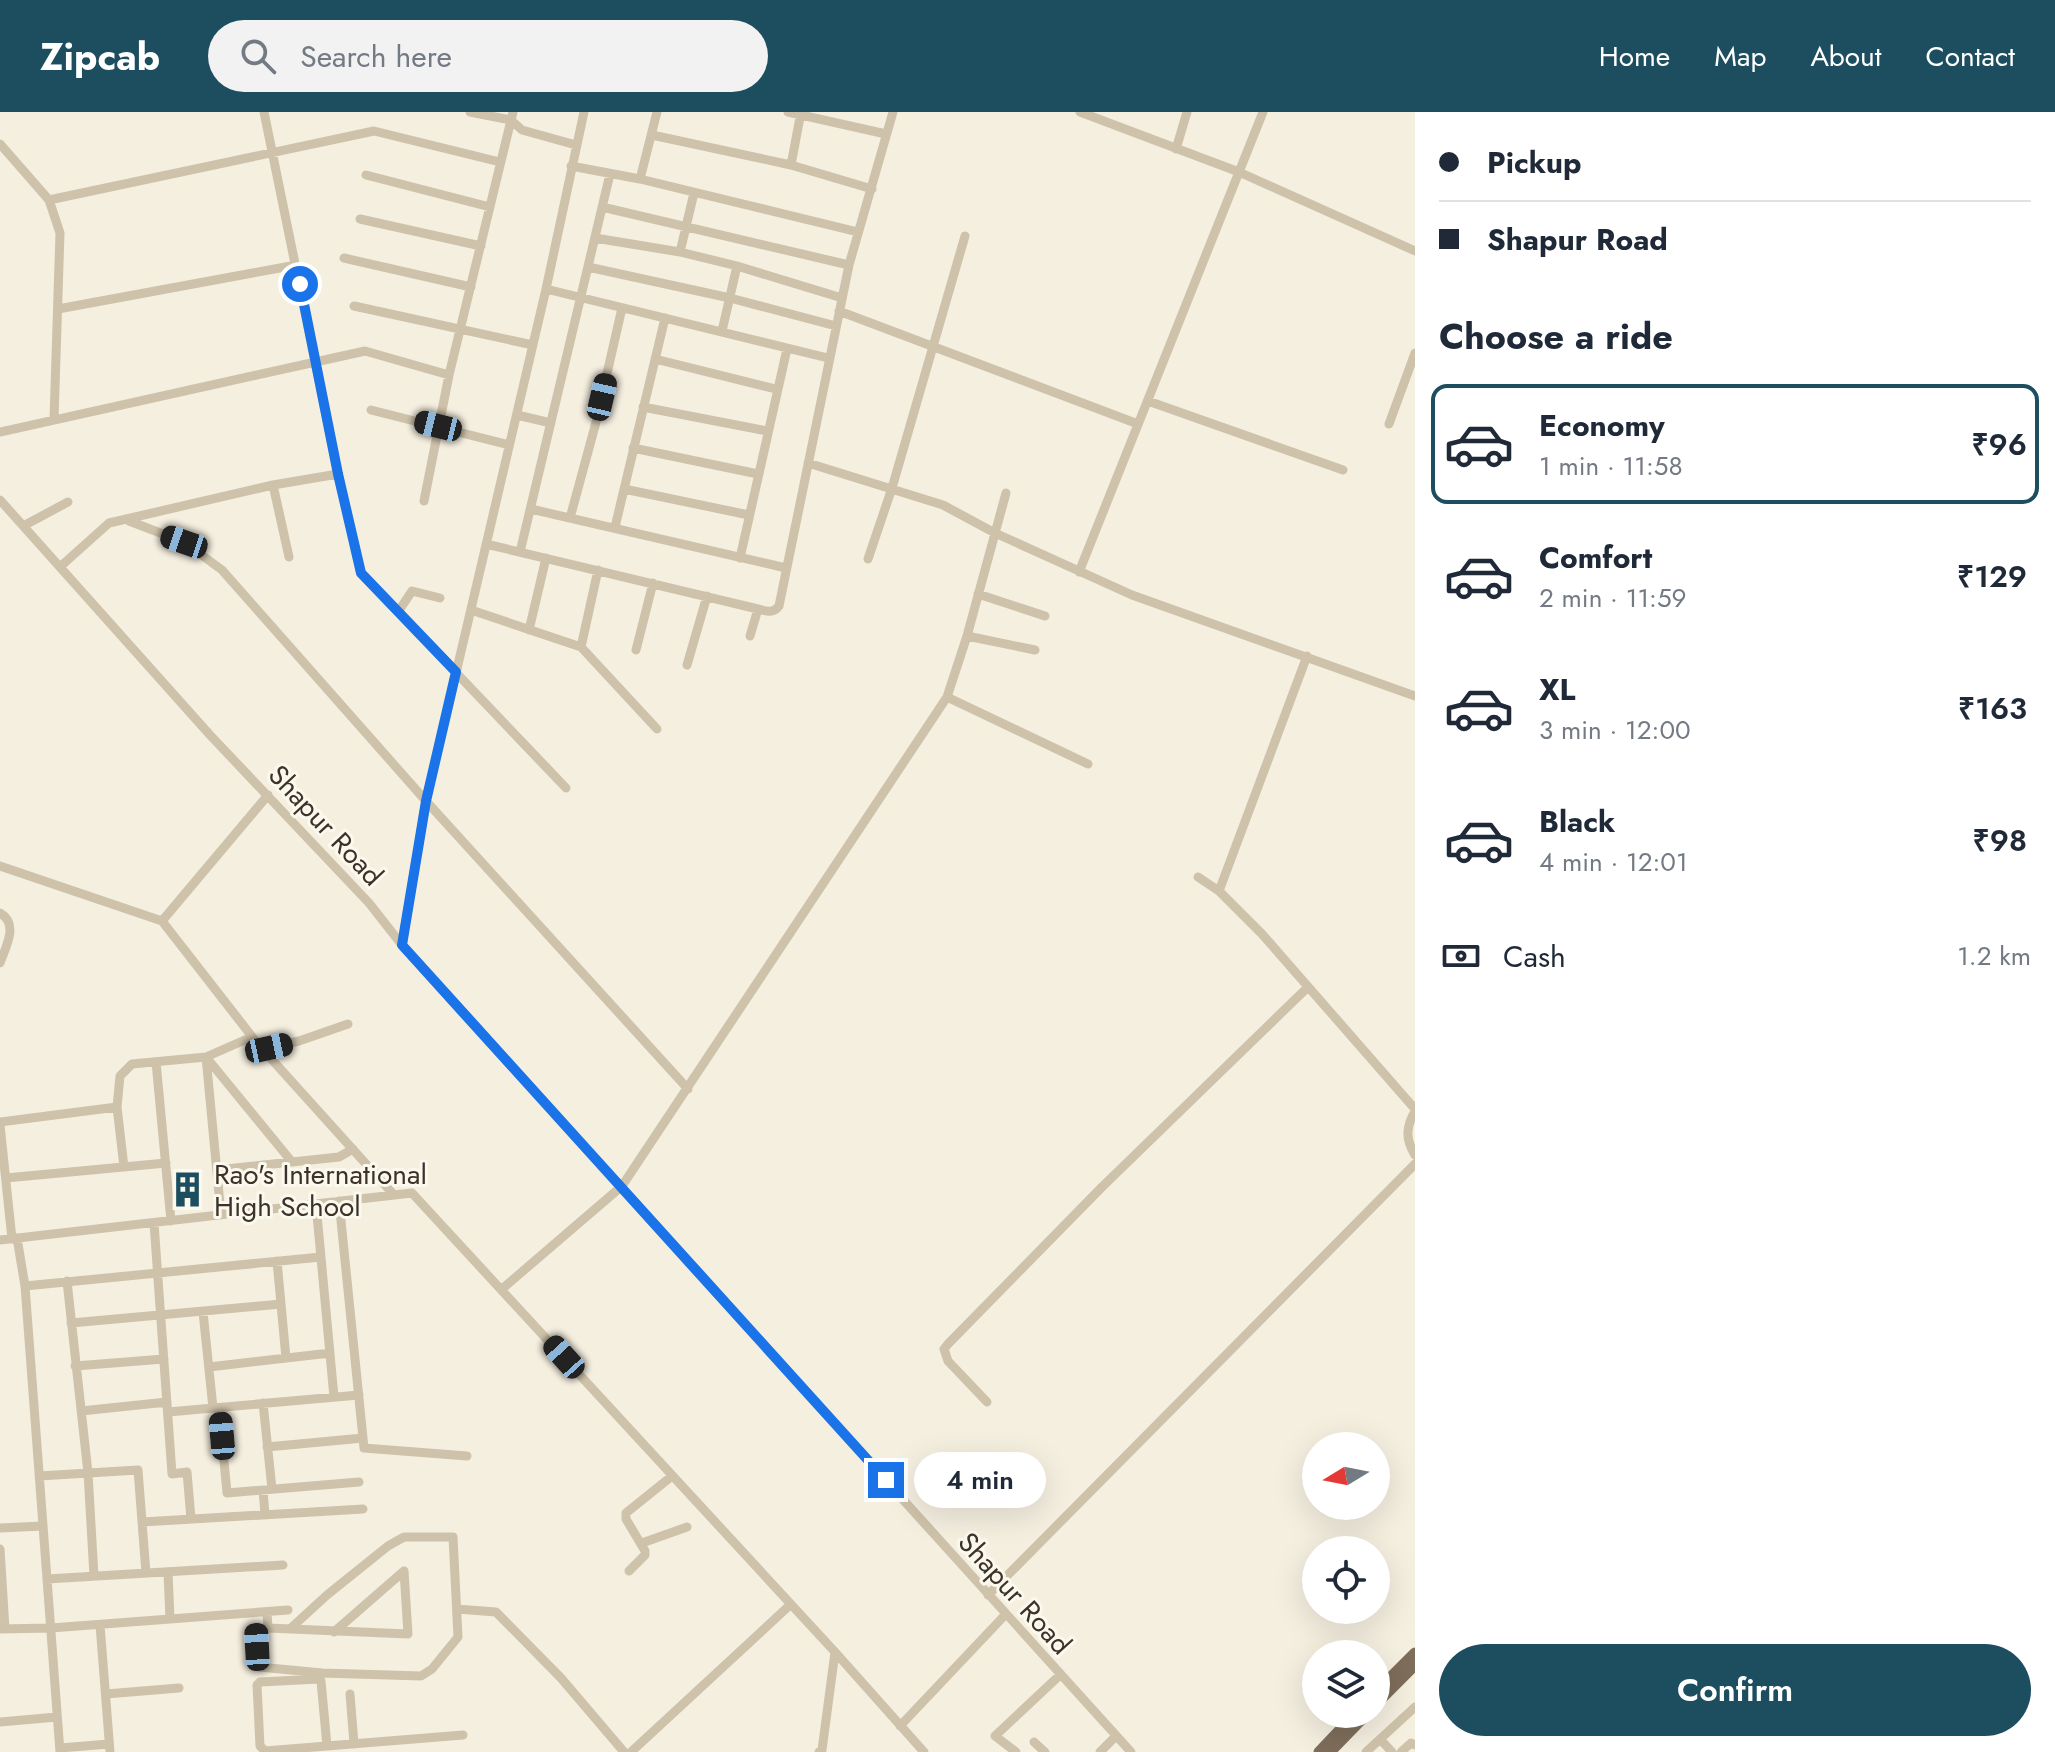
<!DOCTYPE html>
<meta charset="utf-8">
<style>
:root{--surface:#fff;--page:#f2f2f3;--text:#1f2937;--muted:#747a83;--line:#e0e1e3;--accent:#1c4e60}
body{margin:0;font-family:Jost,sans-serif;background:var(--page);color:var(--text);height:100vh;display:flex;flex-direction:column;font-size:30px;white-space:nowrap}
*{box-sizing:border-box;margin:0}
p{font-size:26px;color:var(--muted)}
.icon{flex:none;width:44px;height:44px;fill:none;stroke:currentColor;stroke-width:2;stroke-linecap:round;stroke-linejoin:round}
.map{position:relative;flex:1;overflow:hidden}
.details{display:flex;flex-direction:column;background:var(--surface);width:640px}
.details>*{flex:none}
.guide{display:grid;align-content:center;height:176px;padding:0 24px;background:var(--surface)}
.needle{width:52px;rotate:260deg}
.controls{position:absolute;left:1302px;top:1320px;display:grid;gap:16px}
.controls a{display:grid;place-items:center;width:88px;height:88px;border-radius:50%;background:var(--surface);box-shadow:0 8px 32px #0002;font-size:40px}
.end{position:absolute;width:36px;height:36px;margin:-18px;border:10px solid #1a73e8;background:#fff;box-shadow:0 0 0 4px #fff}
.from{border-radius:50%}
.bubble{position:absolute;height:56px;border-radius:28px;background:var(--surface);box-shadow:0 8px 32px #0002;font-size:26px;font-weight:600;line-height:56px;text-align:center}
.car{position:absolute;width:24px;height:48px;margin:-24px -12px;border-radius:10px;box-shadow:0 0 6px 2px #0007;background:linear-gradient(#222 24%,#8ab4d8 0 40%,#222 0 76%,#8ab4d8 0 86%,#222 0)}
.guide b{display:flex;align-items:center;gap:28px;height:76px;font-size:30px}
.guide b+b{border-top:2px solid var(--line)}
.guide i{width:20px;height:20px;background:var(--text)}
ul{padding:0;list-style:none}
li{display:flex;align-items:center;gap:24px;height:120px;margin:0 16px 12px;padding:0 8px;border:4px solid transparent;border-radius:16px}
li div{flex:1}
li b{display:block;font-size:30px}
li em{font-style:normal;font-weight:600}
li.active{border-color:var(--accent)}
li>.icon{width:72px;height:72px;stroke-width:1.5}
h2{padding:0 24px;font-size:36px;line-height:96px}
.pay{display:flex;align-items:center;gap:20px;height:88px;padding:0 24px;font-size:30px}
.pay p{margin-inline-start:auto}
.action{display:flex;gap:16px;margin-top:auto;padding:16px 24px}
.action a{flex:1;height:92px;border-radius:48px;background:var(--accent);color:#fff;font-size:32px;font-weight:600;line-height:92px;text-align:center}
header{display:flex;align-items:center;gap:48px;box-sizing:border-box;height:112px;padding:0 40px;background:var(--accent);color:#fff}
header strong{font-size:38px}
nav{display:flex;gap:44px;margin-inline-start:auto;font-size:28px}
.search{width:560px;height:72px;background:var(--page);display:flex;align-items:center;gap:20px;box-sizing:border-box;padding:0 28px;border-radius:44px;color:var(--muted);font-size:30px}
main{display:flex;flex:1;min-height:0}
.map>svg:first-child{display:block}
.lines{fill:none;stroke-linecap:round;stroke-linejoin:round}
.minor{stroke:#cec2aa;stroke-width:9}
.major{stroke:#7e6d5a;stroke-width:11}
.route{stroke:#1a73e8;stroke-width:10}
.labels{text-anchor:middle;stroke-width:6;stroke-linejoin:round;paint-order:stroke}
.street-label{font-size:28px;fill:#3b332a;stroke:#fbf8ed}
.poi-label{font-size:28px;fill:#3b332a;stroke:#fbf8ed;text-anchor:start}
</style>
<header>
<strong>Zipcab</strong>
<div class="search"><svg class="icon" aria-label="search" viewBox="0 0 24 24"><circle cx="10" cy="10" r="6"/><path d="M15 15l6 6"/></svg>Search here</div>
<nav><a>Home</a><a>Map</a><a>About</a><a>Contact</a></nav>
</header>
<main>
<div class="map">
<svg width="1415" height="1640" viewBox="0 0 1415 1640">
<rect width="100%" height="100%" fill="#f5efe0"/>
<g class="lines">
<path class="minor" d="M264 0 338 362 361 461 566 676
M470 0 511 8 522 18 576 33
M788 0 886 22
M1080 0 1239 60 1415 139
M652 23 791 53 872 77
M0 32 49 88 60 121 54 307
M1176 37 1187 0
M791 53 801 0
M571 54 640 67 858 120
M366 63 490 95
M640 67 657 0
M49 88 374 19 500 50
M602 95 849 153
M360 107 481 134
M595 126 680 140 737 154 842 186
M680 140 694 81
M344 146 471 175
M588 155 730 186 836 214
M546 177 828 246
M354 194 533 233
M58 197 296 153
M839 199 1138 312
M722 219 737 154
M655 247 776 277
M1148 289 1343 358
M643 295 767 319
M371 298 509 333
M517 303 551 311
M1389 312 1415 241
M0 320 365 239 449 263
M633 336 758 362
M808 351 943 393 995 421 1132 483 1415 584
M273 373 289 445
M624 377 749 403
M0 388 210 623 369 791 402 833 1131 1640
M424 389 449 263 513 0
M531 397 786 456
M570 406 595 314 622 196
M129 409 184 430 222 458 426 689 688 977
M25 413 68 390
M615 415 665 206
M486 432 758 497C766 499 773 502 779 494L849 153 893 0
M520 440 610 62
M740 446 787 237
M868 447 892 376 965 124
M61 454 109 411 273 373 338 362
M1079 460 1263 0
M978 482 1045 504
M471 498 581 535 657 617
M398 500 412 479 440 486
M529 518 546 446
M750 524 758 497
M967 524 1035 538
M581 535 598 458
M636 538 653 471
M1307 544 1219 779 1262 822 1415 997
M687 553 707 484
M947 585 1088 652
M0 754 162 809 257 931 394 1083
M1198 765 1219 779
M0 801C19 812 6 834 0 851
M162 809 268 683
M402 833 426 689 546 177 584 0
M206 945 221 1103
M206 945 292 1050
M156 950 171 1109
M1415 999C1406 1015 1405 1027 1415 1043
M0 1010 117 995
M0 1013 12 1127
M124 1055 117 995 120 964 132 952 206 945 247 927 269 936 299 929 348 912
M217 1058 339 1045 353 1037
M6 1066 166 1051
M339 1089 364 1336 467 1344
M316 1092 334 1285
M154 1111 172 1362 187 1360 191 1407
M17 1126 25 1174 60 1640
M0 1128 412 1081 835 1540 924 1640
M277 1149 286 1246
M67 1169 88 1361 94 1464
M25 1174 321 1145
M502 1177 622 1074 947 585 967 524 1006 381
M203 1200 213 1296
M71 1211 281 1192
M75 1254 164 1247
M209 1255 330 1241
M987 1290 948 1249 944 1237 948 1232 1102 1075 1308 875
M263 1291 272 1377
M219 1296 227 1381 359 1370
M81 1299 167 1290
M168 1300 359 1283
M267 1335 363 1326
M39 1364 138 1358 146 1461
M263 1378 265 1403
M142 1410 363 1397
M0 1416 43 1414
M642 1431 687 1415
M0 1437 5 1517
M629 1459 645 1443V1439L626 1407V1401L672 1364
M168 1460 170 1507
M47 1467 283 1453
M988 1483 1415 1052
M457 1497 496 1500 561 1566 624 1640
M267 1501 268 1516 408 1522 404 1459 334 1520
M100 1513 110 1640
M268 1516 256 1517 259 1555 322 1561 421 1564 432 1557 458 1525 453 1425H404L388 1434 327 1483 291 1516
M0 1517 51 1516 288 1498
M106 1582 179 1576
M350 1582 354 1632
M0 1610 57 1605
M900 1614 1005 1503
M1380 1627 1392 1640
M1034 1630 1045 1640
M327 1634 321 1569 319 1567 260 1570 257 1573 260 1634 265 1639 463 1623
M60 1636 109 1632
M631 1640 790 1493
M819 1640 822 1638 835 1540
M1016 1640 995 1624 1060 1563
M1100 1640 1116 1624
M1366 1640 1415 1595
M1401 1640 1411 1631 1415 1633"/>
<path class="major" d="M1376 1580 1415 1541
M1376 1592 1415 1553
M1319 1640 1355 1602
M1330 1640 1367 1602"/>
</g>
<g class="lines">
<path class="route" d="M300 172 338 362 361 461 456 560 426 689 402 833 886 1368"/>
</g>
<defs>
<symbol id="building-bare" viewBox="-9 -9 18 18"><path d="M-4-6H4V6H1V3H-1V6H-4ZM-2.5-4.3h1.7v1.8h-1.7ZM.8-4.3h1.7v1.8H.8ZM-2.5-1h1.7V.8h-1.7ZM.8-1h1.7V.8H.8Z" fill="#1c4e60" stroke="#fbf8ed" stroke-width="2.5" paint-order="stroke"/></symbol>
</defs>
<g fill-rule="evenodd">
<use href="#building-bare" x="162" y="1052" width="51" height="51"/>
</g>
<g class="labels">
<g class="street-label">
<text transform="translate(326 713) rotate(47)" y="10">Shapur Road</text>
<text transform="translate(1015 1481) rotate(48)" y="10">Shapur Road</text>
</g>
<g class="poi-label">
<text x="214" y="1072">Rao's International<tspan x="214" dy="32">High School</tspan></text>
</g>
</g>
</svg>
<div class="controls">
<a><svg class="needle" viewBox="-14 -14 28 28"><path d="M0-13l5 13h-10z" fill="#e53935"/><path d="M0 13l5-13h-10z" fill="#747a83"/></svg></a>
<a><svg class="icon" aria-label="locate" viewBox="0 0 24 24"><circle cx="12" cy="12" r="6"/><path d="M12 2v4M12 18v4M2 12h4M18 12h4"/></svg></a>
<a><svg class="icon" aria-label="layers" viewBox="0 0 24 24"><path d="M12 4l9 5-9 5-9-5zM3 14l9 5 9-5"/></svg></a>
</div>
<i class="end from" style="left:300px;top:172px"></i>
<i class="end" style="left:886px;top:1368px"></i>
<div class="bubble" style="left:914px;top:1340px;width:132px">4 min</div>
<i class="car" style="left:602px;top:285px;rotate:13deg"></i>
<i class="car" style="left:438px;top:314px;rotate:284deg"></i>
<i class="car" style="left:184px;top:430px;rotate:289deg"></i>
<i class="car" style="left:269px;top:936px;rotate:78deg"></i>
<i class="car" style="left:564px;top:1245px;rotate:318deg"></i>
<i class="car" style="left:222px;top:1324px;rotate:355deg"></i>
<i class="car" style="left:257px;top:1535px;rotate:357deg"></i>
</div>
<section class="details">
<div class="guide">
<b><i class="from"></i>Pickup</b>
<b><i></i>Shapur Road</b>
</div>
<h2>Choose a ride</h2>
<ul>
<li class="active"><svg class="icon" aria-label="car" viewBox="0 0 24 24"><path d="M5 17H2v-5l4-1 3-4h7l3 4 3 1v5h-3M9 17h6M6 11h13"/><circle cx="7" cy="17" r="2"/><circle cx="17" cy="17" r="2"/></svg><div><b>Economy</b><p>1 min · 11:58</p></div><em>₹96</em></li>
<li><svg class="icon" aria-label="car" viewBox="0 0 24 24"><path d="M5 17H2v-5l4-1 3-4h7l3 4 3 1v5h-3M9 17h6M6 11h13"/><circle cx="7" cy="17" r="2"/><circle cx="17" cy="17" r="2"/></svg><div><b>Comfort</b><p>2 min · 11:59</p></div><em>₹129</em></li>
<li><svg class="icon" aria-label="car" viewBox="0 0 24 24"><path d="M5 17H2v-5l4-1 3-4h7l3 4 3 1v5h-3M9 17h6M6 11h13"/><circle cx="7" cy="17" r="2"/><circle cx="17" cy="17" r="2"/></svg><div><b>XL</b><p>3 min · 12:00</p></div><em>₹163</em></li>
<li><svg class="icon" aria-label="car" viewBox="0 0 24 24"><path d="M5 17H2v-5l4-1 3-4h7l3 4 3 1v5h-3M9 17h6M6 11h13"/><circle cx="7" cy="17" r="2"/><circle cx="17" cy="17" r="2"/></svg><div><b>Black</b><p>4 min · 12:01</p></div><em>₹98</em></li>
</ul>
<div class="pay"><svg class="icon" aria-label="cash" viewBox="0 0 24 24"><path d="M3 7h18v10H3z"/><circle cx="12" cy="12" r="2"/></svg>Cash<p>1.2 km</p></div>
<div class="action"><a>Confirm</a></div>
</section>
</main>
